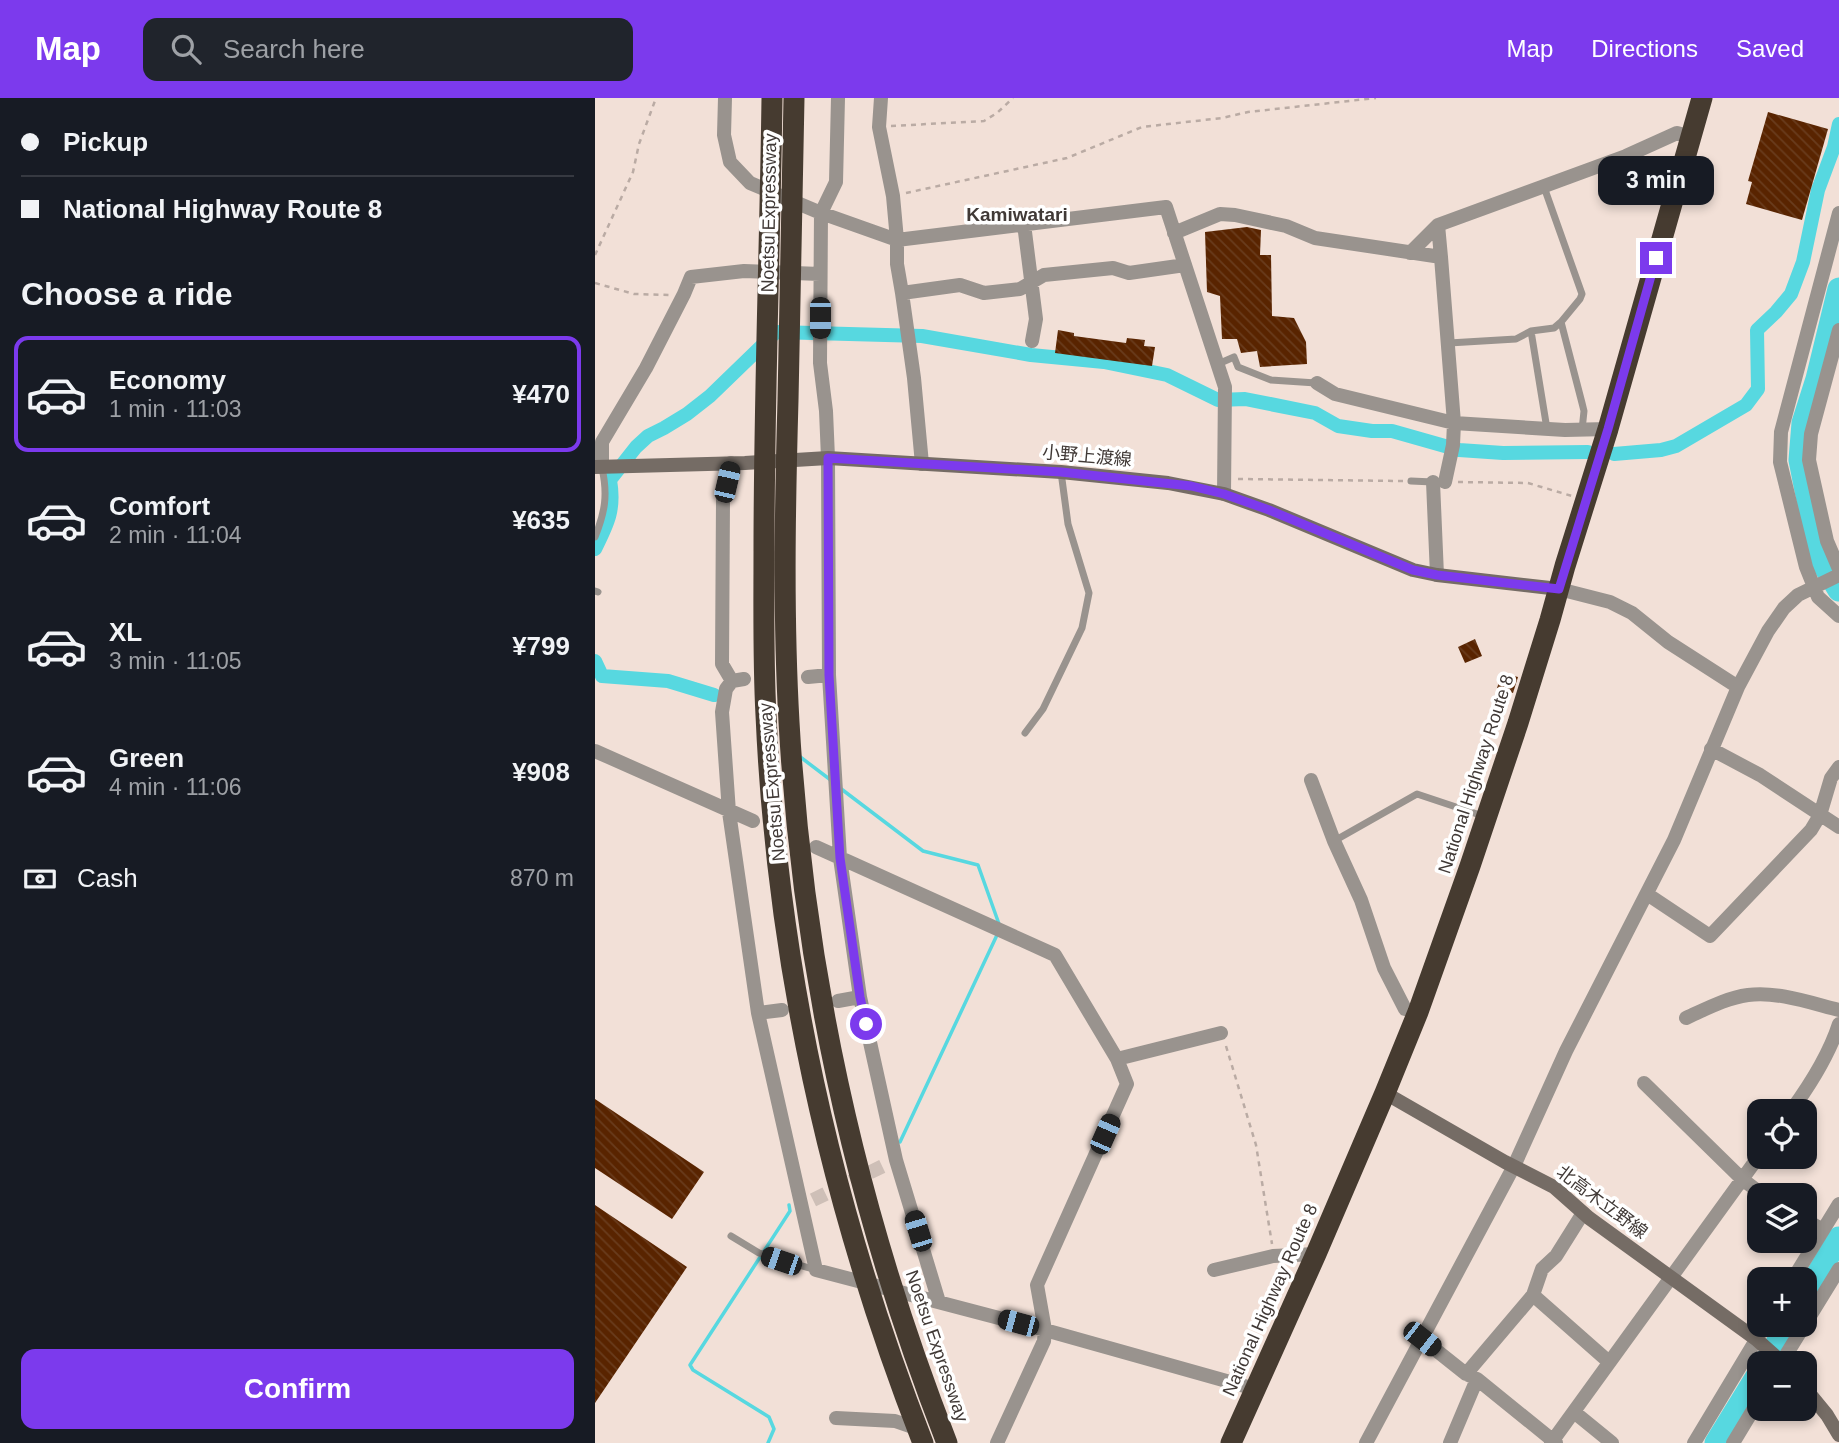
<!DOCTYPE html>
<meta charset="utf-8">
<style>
:root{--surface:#171b24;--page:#20242c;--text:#f1f3f6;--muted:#9ea1a6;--line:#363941;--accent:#7c3aed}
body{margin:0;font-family:Helvetica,"Noto Sans JP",sans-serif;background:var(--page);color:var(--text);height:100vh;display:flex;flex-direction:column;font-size:26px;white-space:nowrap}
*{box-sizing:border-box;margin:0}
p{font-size:23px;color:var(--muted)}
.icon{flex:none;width:38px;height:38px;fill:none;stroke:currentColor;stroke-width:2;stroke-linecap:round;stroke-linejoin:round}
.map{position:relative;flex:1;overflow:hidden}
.sheet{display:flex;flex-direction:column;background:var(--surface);width:595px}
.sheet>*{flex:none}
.hud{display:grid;align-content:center;height:154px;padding:0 21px;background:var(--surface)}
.tools{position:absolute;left:1152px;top:1001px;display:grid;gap:14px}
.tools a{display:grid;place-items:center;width:70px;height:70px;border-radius:14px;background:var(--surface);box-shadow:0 4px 10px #0003;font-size:35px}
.end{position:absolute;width:32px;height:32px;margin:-16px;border:9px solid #7c3aed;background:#fff;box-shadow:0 0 0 4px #fff}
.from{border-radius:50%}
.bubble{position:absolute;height:49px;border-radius:14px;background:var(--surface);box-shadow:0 4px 10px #0003;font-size:23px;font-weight:700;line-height:49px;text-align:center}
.car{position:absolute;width:21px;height:42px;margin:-21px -10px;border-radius:9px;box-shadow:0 0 5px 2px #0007;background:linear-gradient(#222 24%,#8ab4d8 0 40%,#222 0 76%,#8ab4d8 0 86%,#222 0)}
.hud b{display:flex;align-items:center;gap:24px;height:66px;font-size:26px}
.hud b+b{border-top:2px solid var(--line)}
.hud i{width:18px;height:18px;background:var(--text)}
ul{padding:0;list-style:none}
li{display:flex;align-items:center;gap:21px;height:116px;margin:0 14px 10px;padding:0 7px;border:4px solid transparent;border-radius:14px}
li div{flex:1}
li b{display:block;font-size:26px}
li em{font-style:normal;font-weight:700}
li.current{border-color:var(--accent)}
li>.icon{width:63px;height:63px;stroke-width:1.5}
h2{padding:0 21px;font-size:32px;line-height:84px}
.pay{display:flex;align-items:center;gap:18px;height:77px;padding:0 21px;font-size:26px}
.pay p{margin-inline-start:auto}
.primary-button{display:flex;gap:14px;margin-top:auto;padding:14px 21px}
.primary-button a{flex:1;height:80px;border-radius:14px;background:var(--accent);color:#fff;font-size:28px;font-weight:700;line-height:80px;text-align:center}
header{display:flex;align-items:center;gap:42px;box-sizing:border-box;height:98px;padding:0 35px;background:var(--accent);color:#fff}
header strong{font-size:33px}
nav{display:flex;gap:38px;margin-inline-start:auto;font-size:24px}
.search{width:490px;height:63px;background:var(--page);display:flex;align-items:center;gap:18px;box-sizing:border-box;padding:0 24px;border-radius:14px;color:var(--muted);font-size:26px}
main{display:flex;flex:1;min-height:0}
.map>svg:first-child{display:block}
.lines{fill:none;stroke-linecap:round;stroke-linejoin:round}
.stream{stroke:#57d8e0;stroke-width:3.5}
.canal{stroke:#57d8e0;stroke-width:14}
.river{stroke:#57d8e0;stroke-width:23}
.building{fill:url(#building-back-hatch)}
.street-tunnel{stroke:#cebfb7;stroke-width:14;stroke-dasharray:14 7;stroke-linecap:butt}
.path{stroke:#baaba4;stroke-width:2.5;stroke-dasharray:5 5;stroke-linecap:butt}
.lane{stroke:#99938e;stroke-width:7}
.street{stroke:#99938e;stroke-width:14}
.secondary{stroke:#756c65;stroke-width:14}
.highway{stroke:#463b30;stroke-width:21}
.route{stroke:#7c3aed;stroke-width:9}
.labels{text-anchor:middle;stroke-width:7;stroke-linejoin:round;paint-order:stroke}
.street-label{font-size:18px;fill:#403936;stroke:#fff}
.neighbourhood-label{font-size:19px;font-weight:bold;fill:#403936;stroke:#fff}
</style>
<header>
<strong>Map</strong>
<div class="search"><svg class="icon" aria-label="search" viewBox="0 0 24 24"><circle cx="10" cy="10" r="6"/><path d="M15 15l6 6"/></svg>Search here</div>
<nav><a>Map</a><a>Directions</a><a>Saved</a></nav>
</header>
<main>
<section class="sheet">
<div class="hud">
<b><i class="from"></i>Pickup</b>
<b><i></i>National Highway Route 8</b>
</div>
<h2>Choose a ride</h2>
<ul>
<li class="current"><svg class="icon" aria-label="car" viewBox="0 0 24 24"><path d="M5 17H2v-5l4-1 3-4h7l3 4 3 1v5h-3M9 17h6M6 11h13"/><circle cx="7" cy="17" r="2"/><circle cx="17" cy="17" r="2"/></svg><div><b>Economy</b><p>1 min · 11:03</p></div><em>¥470</em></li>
<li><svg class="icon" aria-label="car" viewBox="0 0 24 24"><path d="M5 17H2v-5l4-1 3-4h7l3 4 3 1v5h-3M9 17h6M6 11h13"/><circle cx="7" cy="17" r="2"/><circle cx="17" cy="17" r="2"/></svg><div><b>Comfort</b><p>2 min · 11:04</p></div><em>¥635</em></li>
<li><svg class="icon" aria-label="car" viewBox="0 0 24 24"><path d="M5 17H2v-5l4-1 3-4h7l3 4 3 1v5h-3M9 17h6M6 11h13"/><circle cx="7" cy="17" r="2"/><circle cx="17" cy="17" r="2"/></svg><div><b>XL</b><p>3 min · 11:05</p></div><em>¥799</em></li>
<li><svg class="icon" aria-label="car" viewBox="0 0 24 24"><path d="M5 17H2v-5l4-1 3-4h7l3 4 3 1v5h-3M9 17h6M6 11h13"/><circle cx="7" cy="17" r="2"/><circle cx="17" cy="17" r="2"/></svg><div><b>Green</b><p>4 min · 11:06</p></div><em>¥908</em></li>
</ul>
<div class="pay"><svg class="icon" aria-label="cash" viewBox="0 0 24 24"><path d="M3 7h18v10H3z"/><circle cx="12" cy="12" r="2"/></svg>Cash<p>870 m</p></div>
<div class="primary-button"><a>Confirm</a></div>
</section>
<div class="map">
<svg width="1244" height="1345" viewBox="0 0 1244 1345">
<defs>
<pattern id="building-back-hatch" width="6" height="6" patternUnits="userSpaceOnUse" patternTransform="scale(1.75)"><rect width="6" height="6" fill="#592400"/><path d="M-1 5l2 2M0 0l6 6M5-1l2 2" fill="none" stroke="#693c1d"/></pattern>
</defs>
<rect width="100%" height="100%" fill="#f2e0d7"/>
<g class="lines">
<path class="stream" d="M204 658 237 683
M245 690 328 753 383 767 404 826
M305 1044 402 837
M173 1345 179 1331 174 1319 98 1272 95 1267 195 1113 194 1107"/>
<path class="canal" d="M1019 356 1066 352 1081 348 1151 307 1163 291 1162 232 1181 214 1196 196 1208 164 1223 92 1239 49 1244 26
M0 451C13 425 20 411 15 382L41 349 53 338 69 330 92 316 115 298 181 234 327 238 436 257 509 264 572 277 623 302 650 301 720 315 743 328 777 333H797L864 352 908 355 993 354
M0 563 7 578 73 583 119 597"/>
<path class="river" d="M1244 191 1222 281 1208 325 1205 362 1217 423 1229 467 1244 492
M1209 1199 1244 1140
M1170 1265 1193 1227
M1121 1345 1164 1275"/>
</g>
<path class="building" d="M1173 14 1233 31 1207 122 1151 106 1157 84 1153 83Z
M652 129 666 132 665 157H676L677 218 699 220 711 244 712 266 665 269 662 253 646 255 642 241H627L625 198 612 194 610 134Z
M463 232 479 235V238L531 245 532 240 550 242 549 248 560 249 557 268 460 255Z
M880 541 887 558 870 565 863 549Z
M907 575 923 579 918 595 902 590Z
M0 1001 109 1074 77 1121 0 1070Z
M0 1107 92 1169 0 1305Z"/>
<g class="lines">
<path class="street-tunnel" d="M218 1102 290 1067"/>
<path class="path" d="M296 28 389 23 402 15 418 0
M311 95 472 60 547 29 627 20 653 14 781 0
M0 157 38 74 44 46 61 0
M0 185 39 196 76 197
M643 381 808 383
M863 384 933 385 977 398
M631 948 661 1047 677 1146"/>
<path class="lane" d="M949 89 987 196 985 201 966 224 987 305 989 313 987 332
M936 233 952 331
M854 245 921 241 936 233 959 230 966 224
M623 266 639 259 643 269 676 282 721 285
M816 383 838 384
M0 439C10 414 13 397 7 370
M0 493 3 494
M430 635 448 611 487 530 494 495 473 426 466 374
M739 743 822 696 888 718
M136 1138 164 1155 221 1172"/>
<path class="street" d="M130 0 129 37 135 64 155 85 226 115 302 142 571 109 630 289 629 396
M243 0 241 84 226 115 225 265 231 313 233 360 234 577 245 760 265 899 301 1062 344 1204
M286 0 284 29 298 98 302 142V166L307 195 319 280 327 366
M1031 58 1066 83 1082 87
M1244 115 1186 334 1185 364 1211 469 1223 499 1244 518
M429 126 441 221 437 243
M579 135 625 116 640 117 691 128 720 140 846 159 859 325 858 347 850 384
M815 155 843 127
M846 159 843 127 1031 58 1082 35 1096 39
M307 195 365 187 389 195 425 191 449 177 518 170 534 175 590 167
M1244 232 1216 336 1214 362 1232 443 1244 471
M722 285 740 296 859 325 970 332 1013 331
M136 365 128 402 127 566 137 583
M7 369V344L51 270 89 196 96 179 149 173 225 176
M838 384 842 477
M964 491 1015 504 1037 515 1073 544 1143 589
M213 579 234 577
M149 581 137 583 131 591 127 614 134 714 163 915 221 1172 450 1232 660 1291
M1116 651 1165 677 1244 729
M0 653 158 723
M716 682 739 743 766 802 789 870 810 911 823 914
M221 749 460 857 522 961 532 986 442 1187 450 1232 449 1243 402 1345
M1052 796 1115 838 1216 732 1225 717 1236 680 1244 669
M243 903 265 899
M163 915 187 912
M1091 920C1111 911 1131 900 1153 897 1182 893 1216 905 1244 912
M522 961 626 935
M1049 985 1147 1081 1168 1097
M1196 1013C1215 987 1234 957 1244 926
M1209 1121 1228 1132
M619 1172 678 1158 721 1156
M1198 1181 1244 1106
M938 1197 947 1171 961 1158 988 1115
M827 1241 871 1276 882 1281 961 1345
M1186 1265 1244 1171
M871 1276 938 1197 1014 1264
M979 1314 1017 1345
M241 1320 300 1323 326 1332
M771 1345 919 1068 971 953 1079 742 1143 589 1173 533 1189 510 1203 497 1244 477
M855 1345 882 1281
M956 1345 1164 1058
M1099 1345 1170 1227
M1138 1345 1164 1302"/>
<path class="secondary" d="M0 369 150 365 233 360 466 374 573 385 629 396 674 412 818 472 842 477 964 491
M790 995 910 1064 959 1089 994 1120 1161 1241 1188 1265
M1209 1289 1232 1317 1244 1337"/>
<path class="highway" d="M177 0C175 151 169 302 169 453 169 508 168 563 171 617 182 867 237 1112 328 1345
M199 0C197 101 195 201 193 302 190 409 188 517 194 624 208 871 262 1115 352 1345
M636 1345 721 1156 790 995 823 914 875 768 923 625 955 522 970 468 1013 331 1107 0"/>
</g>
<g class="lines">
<path class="route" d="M271 926 265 899 245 760 234 577 233 360 466 374 596 388 629 396 674 412 818 472 842 477 964 491 1013 331 1061 160"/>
</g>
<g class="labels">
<g class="street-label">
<text transform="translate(174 115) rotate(-89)" y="6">Noetsu Expressway</text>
<text transform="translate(492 358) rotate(5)" y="6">小野上渡線</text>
<text transform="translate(881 676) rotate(-72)" y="6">National Highway Route 8</text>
<text transform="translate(177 684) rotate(-95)" y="6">Noetsu Expressway</text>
<text transform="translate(1007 1104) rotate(37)" y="6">北高木立野線</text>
<text transform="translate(675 1202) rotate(-66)" y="6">National Highway Route 8</text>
<text transform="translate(342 1248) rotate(71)" y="6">Noetsu Expressway</text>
</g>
<g class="neighbourhood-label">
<text x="422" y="123">Kamiwatari</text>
</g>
</g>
</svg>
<div class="tools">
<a><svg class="icon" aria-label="locate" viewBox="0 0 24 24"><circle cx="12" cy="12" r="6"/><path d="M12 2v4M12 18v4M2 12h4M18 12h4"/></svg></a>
<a><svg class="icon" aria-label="layers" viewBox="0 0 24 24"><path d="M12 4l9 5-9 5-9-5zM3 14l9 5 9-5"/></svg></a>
<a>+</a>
<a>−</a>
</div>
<i class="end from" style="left:271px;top:926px"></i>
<i class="end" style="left:1061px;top:160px"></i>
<div class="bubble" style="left:1003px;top:58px;width:116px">3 min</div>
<i class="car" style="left:225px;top:220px;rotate:180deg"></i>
<i class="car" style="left:132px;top:384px;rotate:13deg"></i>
<i class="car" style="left:510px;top:1036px;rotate:24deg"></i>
<i class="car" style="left:323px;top:1133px;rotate:343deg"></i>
<i class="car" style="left:186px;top:1163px;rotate:289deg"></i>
<i class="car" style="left:423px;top:1225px;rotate:285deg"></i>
<i class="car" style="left:827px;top:1241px;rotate:128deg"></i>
</div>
</main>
